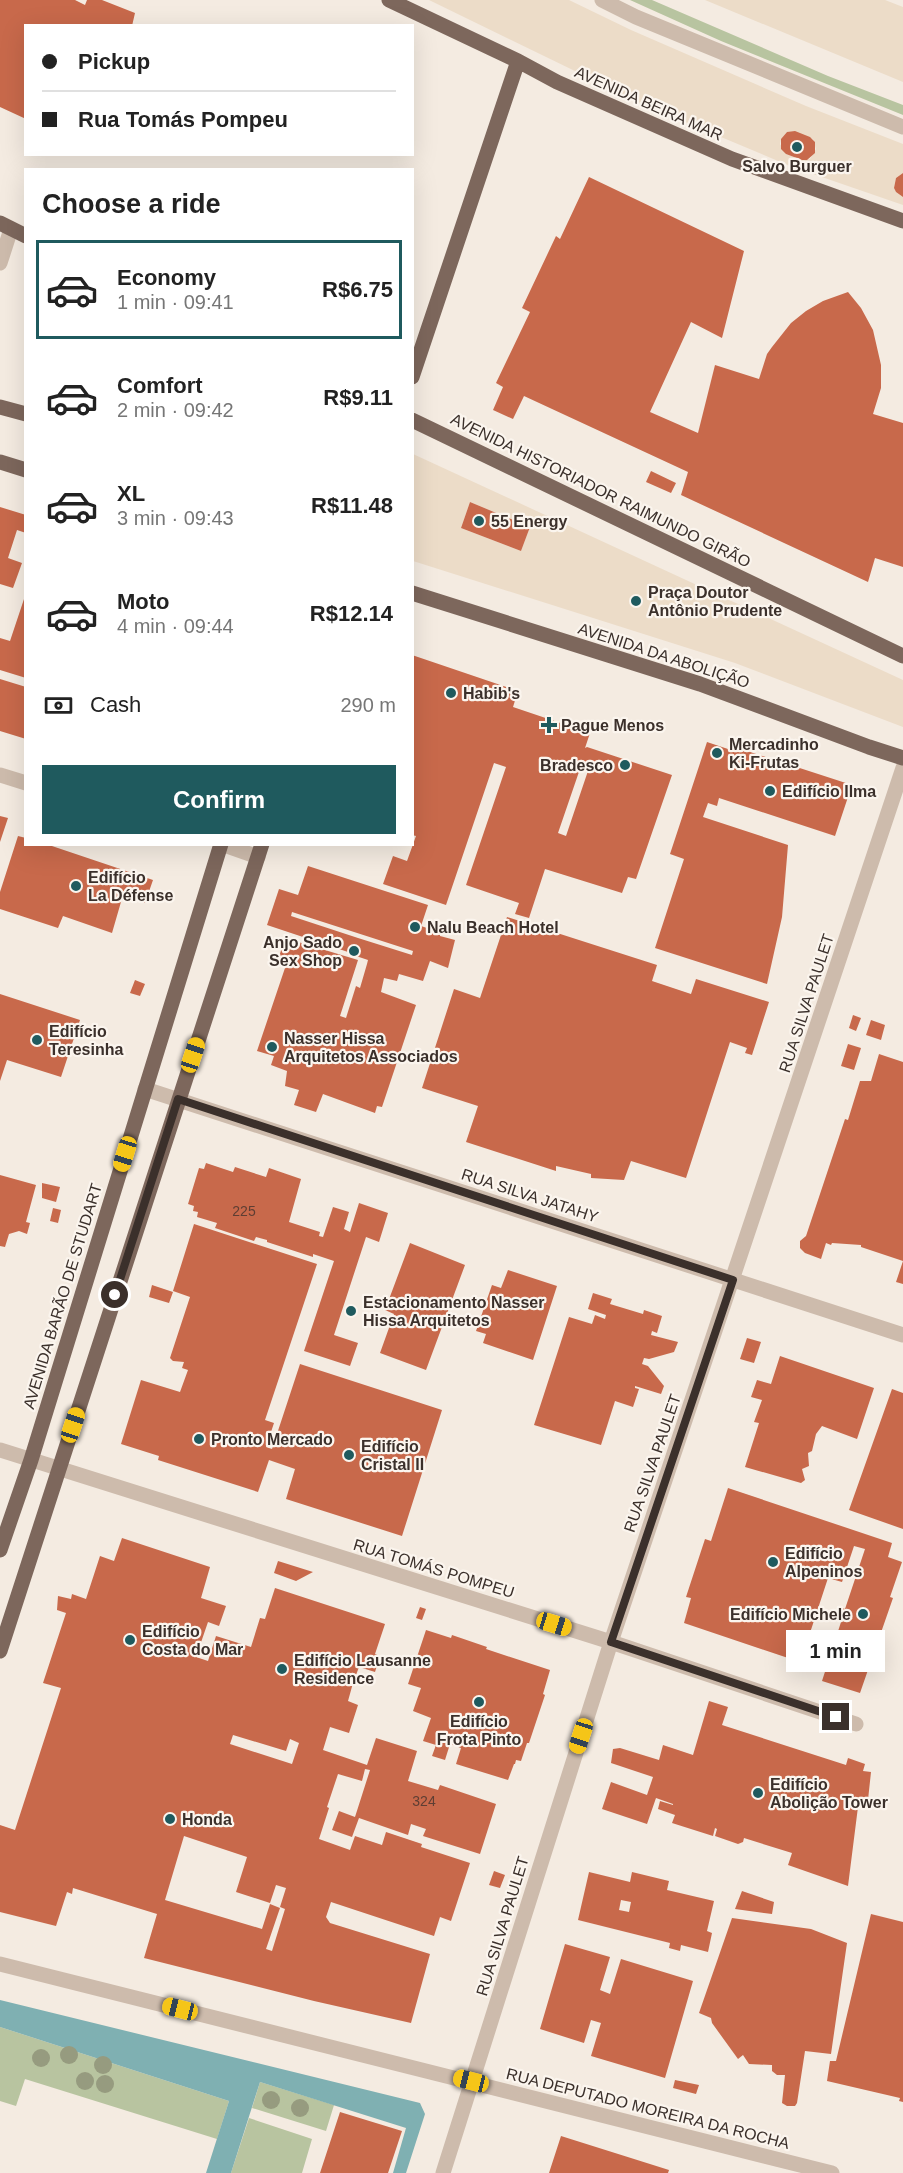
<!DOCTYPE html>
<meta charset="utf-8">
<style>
:root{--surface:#fff;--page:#f2f2f2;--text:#222;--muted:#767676;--line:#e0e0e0;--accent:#1f5a5e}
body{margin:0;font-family:Helvetica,sans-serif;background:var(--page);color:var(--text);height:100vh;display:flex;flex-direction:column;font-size:22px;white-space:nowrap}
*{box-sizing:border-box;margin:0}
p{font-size:20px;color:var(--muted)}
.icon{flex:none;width:33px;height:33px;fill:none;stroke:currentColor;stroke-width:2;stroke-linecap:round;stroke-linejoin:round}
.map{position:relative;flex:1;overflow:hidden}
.details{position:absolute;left:24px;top:168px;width:390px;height:678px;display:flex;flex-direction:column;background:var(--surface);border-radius:0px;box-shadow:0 6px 24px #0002}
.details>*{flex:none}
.hud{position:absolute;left:24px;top:24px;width:390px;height:132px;border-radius:0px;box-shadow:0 6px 24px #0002;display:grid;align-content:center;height:132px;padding:0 18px;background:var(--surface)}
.end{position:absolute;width:27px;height:27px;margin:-14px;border:8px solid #3b302b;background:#fff;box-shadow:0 0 0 3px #fff}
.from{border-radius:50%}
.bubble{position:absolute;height:42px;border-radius:0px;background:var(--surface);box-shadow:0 6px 24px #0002;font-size:20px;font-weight:700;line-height:42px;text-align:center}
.car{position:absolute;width:18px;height:36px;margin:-18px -9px;border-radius:8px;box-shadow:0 0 4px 2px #0007;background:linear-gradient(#f5c518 24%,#345 0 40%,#f5c518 0 76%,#345 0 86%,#f5c518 0)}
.hud b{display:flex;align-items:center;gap:21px;height:57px;font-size:22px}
.hud b+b{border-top:2px solid var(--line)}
.hud i{width:15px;height:15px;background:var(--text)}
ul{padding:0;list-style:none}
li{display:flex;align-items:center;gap:18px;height:99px;margin:0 12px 9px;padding:0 6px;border:3px solid transparent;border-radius:0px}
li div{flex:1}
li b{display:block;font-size:22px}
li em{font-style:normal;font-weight:700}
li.on{border-color:var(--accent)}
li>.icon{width:54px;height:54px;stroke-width:1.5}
h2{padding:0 18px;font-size:27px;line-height:72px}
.pay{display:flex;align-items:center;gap:15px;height:66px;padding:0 18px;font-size:22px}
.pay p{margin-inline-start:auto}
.cta{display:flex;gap:12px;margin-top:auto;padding:12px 18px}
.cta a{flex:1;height:69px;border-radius:0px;background:var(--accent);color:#fff;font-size:24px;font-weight:700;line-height:69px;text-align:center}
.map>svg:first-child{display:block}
.green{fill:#b8c4a0}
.plaza{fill:#ecdcc8;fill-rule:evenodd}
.water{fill:#7fb0b2}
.building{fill:#c8694b;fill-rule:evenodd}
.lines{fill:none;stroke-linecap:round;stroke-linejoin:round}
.service{stroke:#cdbbac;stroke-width:15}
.minor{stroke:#cdbbac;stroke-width:15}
.tertiary{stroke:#cdbbac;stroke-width:15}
.primary{stroke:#7d675c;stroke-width:15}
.tree{fill:#969b7f}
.route{stroke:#3b302b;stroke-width:8}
.poi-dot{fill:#1f5a5e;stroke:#fbf5ee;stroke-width:2}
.labels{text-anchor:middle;stroke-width:4.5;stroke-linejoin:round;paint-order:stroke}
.number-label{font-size:14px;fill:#5e3e33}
.street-label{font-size:16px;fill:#3b302b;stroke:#fbf5ee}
.poi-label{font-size:16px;font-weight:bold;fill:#3b302b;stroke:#fbf5ee;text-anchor:start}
</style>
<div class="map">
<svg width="903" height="2173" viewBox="0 0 903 2173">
<rect width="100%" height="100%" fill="#f4ebe1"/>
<path class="green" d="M630 0H652L828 76 903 105V115L721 41Z
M0 2027 229 2101 217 2139 25 2079 16 2106 0 2101Z
M260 2082 334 2105 326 2131 252 2108Z
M249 2118 312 2139 302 2173H231Z"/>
<path class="plaza" d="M429 0H569L631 30 806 106 903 144V173L896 178 894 188 896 192 903 197V205L790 166 647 106ZM787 132 813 139 816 149 810 159 802 160 786 154 780 144 781 139Z
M705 0H885L903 7V82Z
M413 454 903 680V727L735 663 413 561ZM470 502 530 527 521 551 461 528Z"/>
<path class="water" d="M0 2000 420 2103 425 2114 406 2173H393L406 2128 260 2082 231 2173H206L229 2101 0 2027Z"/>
<path class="building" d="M0 0H75L85 5 87 0H102L135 13 132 26H26V119L0 107Z
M795 131 810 137 815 142V153L807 160H802L786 154 781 149V139L787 132Z
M903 173V197L896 192 894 188 896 178Z
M589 177 744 251 722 338 691 322 650 412 698 433 715 365 759 379 767 354 772 347 791 323 806 311 823 301 848 292 861 308 873 330 881 365V388L873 414 903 423V567L875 558 868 582 681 495 688 472 524 396 513 419 493 410 503 387 496 383 530 312 522 308 556 236 560 239Z
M651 471 676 483 671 493 646 482Z
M470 502 530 527 521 551 461 528Z
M0 507 26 515V533L17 530 8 558 22 563 13 588 0 584Z
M25 596H26V678L0 670V638L10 641Z
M412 655 518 691 513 707 590 733 585 748 587 747 672 775 636 879 628 877 622 893 545 869 529 918 515 914 519 903 466 885 506 767 494 763 446 905 383 884 393 856 407 861 416 836 412 835ZM582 763 590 765 566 836 558 833Z
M0 679 26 687V739L0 731Z
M707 742 734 751 735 747 852 785 835 836 719 798 717 806 708 803 703 817 788 845 782 917 767 984 655 948 684 859 670 854Z
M0 816 8 818 0 842Z
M18 836 26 838V844H46L153 880 145 903 123 895 112 933 63 916 58 928 0 909V892Z
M308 866 428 905 421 926 436 931V933L440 934V936L455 940 448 968 430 961 423 981 399 974 397 981 384 978 381 992 416 1005 382 1107 377 1106 375 1113 323 1094 316 1112 294 1105 299 1090 285 1086 287 1071 271 1065 274 1056 257 1051 286 965 291 967V964L278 960 285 938 358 960 340 1016 346 1018 356 986 360 988 367 964 368 960 356 956 357 955 267 925 279 889 298 895ZM292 912 413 951 412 955 358 938 291 916Z
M507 917 657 965 652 981 691 994 696 979 769 1002 752 1055 745 1053 747 1048 730 1042 686 1178 631 1161 624 1180 591 1178V1174L556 1166V1171L466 1142 478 1106 422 1088 454 989 480 998Z
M135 980 145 984 140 996 130 993Z
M0 994 80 1020 61 1077 7 1060 0 1081Z
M853 1015 861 1018 856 1031 849 1028Z
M871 1020 885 1025 881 1040 866 1035Z
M848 1044 861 1048 854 1070 841 1066Z
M879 1054 903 1062V1261L861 1247V1245L832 1243 831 1245 826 1243 821 1259 805 1253 800 1248V1241L806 1236 845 1119 848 1120 860 1081H871Z
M206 1163 233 1172 235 1167 266 1177 269 1168 301 1179 289 1222 320 1232 319 1236 323 1237 333 1207 349 1212 344 1229 350 1232 359 1203 388 1213 379 1242 366 1237 334 1335 358 1343 350 1366 304 1351 334 1261 313 1254V1257L267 1242V1240L256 1237 254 1241 215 1228 217 1223 197 1217 198 1212 193 1211 194 1206 188 1204 199 1168 204 1169Z
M0 1175 36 1185 26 1222 30 1223 27 1234 19 1231 9 1234 5 1247 0 1246Z
M42 1183 60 1187 56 1202 42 1198Z
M53 1208 61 1210 58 1223 50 1221Z
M194 1224 317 1264 265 1420 274 1423 266 1447 272 1449 300 1364 442 1410 402 1536 286 1499 295 1469 269 1460 258 1492 158 1460 159 1456 121 1444 141 1380 180 1392 188 1370 182 1368 184 1362 173 1361 170 1358 190 1297 173 1291Z
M410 1243 465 1265 426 1370 380 1353 394 1314 385 1310Z
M903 1261V1284L896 1282Z
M508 1270 557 1286 533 1360 483 1343 486 1334 476 1331 492 1285 501 1288Z
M152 1285 173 1292 169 1303 149 1297Z
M593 1293 612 1299 610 1304 643 1314 644 1310 662 1316 657 1333 652 1331 651 1335 678 1342 674 1352 649 1359 644 1358 642 1364 648 1366 664 1386 661 1394 635 1386V1388L639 1389 633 1407 615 1401 601 1445 534 1425 569 1317 592 1324 595 1315 605 1319 606 1315 588 1309Z
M747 1338 761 1342 754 1363 740 1359Z
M780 1356 874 1388 857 1439 822 1426 816 1434 812 1451 808 1453 809 1466 802 1469 805 1480 801 1483 745 1467 759 1423 754 1422 762 1400 751 1397 757 1380 771 1384Z
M892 1389 903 1393V1529L849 1510Z
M728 1488 892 1543 888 1557 902 1562 890 1597 893 1598 860 1693 822 1681 841 1622 835 1620 840 1607 845 1609 865 1549 854 1546 842 1582 828 1578 808 1639 815 1641 809 1658 802 1656 800 1662 684 1623 691 1598 686 1597 705 1539 711 1541Z
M122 1538 210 1567 201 1598 226 1606 219 1626 208 1622 196 1657 208 1661 216 1636 251 1647 260 1618 265 1619 275 1588 385 1624 375 1654 380 1656 375 1672 359 1667 353 1683 348 1701 358 1705 349 1733 330 1727 323 1750 367 1765 376 1738 417 1751 408 1781 438 1790 440 1785 496 1804 480 1854 423 1836 426 1829 411 1824 408 1835 359 1818 352 1837 332 1830 339 1811 355 1817 370 1770 365 1769 362 1781 338 1774 327 1807 329 1808 319 1839 350 1850 355 1836 382 1845 386 1832 422 1844 421 1847 470 1863 451 1921 440 1917 434 1936 331 1902 326 1917 330 1923 430 1954 411 2023 314 2001 144 1958 157 1914 73 1888 72 1894 67 1892 56 1926 0 1912V1825L15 1830 61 1688 43 1683 66 1613 57 1610 58 1596 71 1599 72 1594 86 1599 100 1556 114 1561ZM233 1735 286 1751 290 1739 299 1743 292 1764 230 1744ZM184 1836 247 1857 236 1892 270 1903 276 1885 286 1888 280 1907 285 1909 272 1951 266 1949 280 1908 270 1904 262 1929 165 1900Z
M278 1561 313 1572 296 1581 274 1573Z
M420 1607 426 1609 422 1620 416 1618Z
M426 1630 451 1638 452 1635 487 1647 486 1649 550 1670 543 1694 545 1695 529 1743H527L521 1761 516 1760 515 1764H514L508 1780 456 1764 461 1748 450 1744 445 1760 432 1756 436 1745 423 1741 431 1718 413 1711 421 1688 408 1684Z
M709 1701 728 1707 722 1725 846 1765 848 1758 865 1764 863 1771 871 1772 868 1800 859 1799 848 1886 788 1865 792 1853 744 1838 743 1842 738 1844 715 1836 717 1829 715 1828 713 1836 672 1823 675 1815 658 1809 660 1801 673 1805V1804L656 1798 647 1824 602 1809 611 1782 647 1795 653 1777 611 1763 613 1749 620 1748 659 1760 663 1745 693 1755Z
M494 1871 505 1875 500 1888 489 1885Z
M589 1872 630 1882 632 1872 669 1881 667 1890 714 1901 707 1931 712 1933 708 1952 681 1945 680 1951 669 1948 670 1943 578 1920ZM621 1900 631 1902 629 1912 619 1910Z
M742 1891 774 1902 772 1914 735 1909Z
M871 1914 903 1922V2102L899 2101 900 2098 827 2081 830 2061H836Z
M732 1918 811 1929 847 1943 831 2054 805 2051 797 2103 795 2106H787L782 2103 785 2075H777L772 2071V2065L749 2064 743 2055 738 2059 712 2023 711 2018 699 2013Z
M565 1944 610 1957 600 1990 610 1994 621 1959 693 1981 665 2078 591 2056 601 2023 591 2020 584 2043 540 2029Z
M675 2080 699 2085 696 2094 673 2088Z
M340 2112 402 2131 388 2173H320Z
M561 2136 669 2170 668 2173H549Z"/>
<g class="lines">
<path class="service" d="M602 0 636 17 903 127"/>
<path class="minor" d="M0 263 11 229
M0 775 26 783
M221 844 258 857
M0 1450 611 1642 856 1724
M443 2173 611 1642 903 768"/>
<path class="tertiary" d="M145 1089 903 1335
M0 1964 832 2173"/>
<path class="primary" d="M389 0 518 61 557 82 732 159 903 221
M0 223 26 236
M412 377 518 61
M0 407 26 414
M412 420 903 656
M0 462 26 470
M412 593 700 684 869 747 903 758
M0 1550 31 1460 221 844
M0 1651 262 844"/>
</g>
<g class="tree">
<circle cx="69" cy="2055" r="9"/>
<circle cx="41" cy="2058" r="9"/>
<circle cx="103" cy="2065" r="9"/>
<circle cx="85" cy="2081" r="9"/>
<circle cx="105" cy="2084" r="9"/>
<circle cx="271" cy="2100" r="9"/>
<circle cx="300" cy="2108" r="9"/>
</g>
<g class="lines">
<path class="route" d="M115 1295 178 1099 733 1280 611 1642 836 1717"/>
</g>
<g class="poi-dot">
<circle cx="797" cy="147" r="6"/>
<circle cx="479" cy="521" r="6"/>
<circle cx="636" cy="601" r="6"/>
<circle cx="451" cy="693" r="6"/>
<path d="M546 716h6v6h6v6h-6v6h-6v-6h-6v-6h6z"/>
<circle cx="717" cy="753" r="6"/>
<circle cx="625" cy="765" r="6"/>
<circle cx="770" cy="791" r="6"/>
<circle cx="76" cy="886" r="6"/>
<circle cx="415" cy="927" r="6"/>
<circle cx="354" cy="951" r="6"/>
<circle cx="37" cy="1040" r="6"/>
<circle cx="272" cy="1047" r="6"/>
<circle cx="351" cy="1311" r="6"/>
<circle cx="199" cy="1439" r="6"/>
<circle cx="349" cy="1455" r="6"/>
<circle cx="773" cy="1562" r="6"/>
<circle cx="863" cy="1614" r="6"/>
<circle cx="130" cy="1640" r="6"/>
<circle cx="282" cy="1669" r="6"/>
<circle cx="479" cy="1702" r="6"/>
<circle cx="758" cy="1793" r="6"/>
<circle cx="170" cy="1819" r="6"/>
</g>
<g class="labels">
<g class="number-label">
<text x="244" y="1216">225</text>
<text x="424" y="1806">324</text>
</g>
<g class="street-label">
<text transform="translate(649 103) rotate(24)" y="6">AVENIDA BEIRA MAR</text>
<text transform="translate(601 490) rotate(26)" y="6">AVENIDA HISTORIADOR RAIMUNDO GIRÃO</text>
<text transform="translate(664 655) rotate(18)" y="6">AVENIDA DA ABOLIÇÃO</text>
<text transform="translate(806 1003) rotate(-72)" y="6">RUA SILVA PAULET</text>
<text transform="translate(530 1195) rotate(18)" y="6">RUA SILVA JATAHY</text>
<text transform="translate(62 1296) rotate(-73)" y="6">AVENIDA BARÃO DE STUDART</text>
<text transform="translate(652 1463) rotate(-71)" y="6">RUA SILVA PAULET</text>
<text transform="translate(434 1568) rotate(17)" y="6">RUA TOMÁS POMPEU</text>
<text transform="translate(502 1926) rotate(-73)" y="6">RUA SILVA PAULET</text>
<text transform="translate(648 2108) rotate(14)" y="6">RUA DEPUTADO MOREIRA DA ROCHA</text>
</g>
<g class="poi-label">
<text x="797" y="172" text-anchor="middle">Salvo Burguer</text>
<text x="491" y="527">55 Energy</text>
<text x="648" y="598">Praça Doutor<tspan x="648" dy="18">Antônio Prudente</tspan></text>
<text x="463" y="699">Habib's</text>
<text x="561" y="731">Pague Menos</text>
<text x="729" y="750">Mercadinho<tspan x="729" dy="18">Ki-Frutas</tspan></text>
<text x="613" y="771" text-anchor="end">Bradesco</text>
<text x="782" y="797">Edifício Ilma</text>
<text x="88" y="883">Edifício<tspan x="88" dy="18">La Défense</tspan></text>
<text x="427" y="933">Nalu Beach Hotel</text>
<text x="342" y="948" text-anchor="end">Anjo Sado<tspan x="342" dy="18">Sex Shop</tspan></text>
<text x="49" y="1037">Edifício<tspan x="49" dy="18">Teresinha</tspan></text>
<text x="284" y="1044">Nasser Hissa<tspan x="284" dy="18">Arquitetos Associados</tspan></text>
<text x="363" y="1308">Estacionamento Nasser<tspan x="363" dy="18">Hissa Arquitetos</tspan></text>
<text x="211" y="1445">Pronto Mercado</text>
<text x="361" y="1452">Edifício<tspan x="361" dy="18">Cristal II</tspan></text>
<text x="785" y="1559">Edifício<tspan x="785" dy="18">Alpeninos</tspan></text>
<text x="851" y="1620" text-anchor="end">Edifício Michele</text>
<text x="142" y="1637">Edifício<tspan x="142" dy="18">Costa do Mar</tspan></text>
<text x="294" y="1666">Edifício Lausanne<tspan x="294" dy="18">Residence</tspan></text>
<text x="479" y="1727" text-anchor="middle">Edifício<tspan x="479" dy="18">Frota Pinto</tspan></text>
<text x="770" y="1790">Edifício<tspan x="770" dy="18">Abolição Tower</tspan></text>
<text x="182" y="1825">Honda</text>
</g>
</g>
</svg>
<i class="end from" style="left:115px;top:1295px"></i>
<i class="end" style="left:836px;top:1717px"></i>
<div class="bubble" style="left:786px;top:1630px;width:99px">1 min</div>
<i class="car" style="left:193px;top:1055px;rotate:18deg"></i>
<i class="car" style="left:125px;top:1154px;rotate:197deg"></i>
<i class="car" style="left:73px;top:1425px;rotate:18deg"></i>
<i class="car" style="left:554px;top:1624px;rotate:107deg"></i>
<i class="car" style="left:581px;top:1736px;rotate:198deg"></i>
<i class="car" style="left:180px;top:2009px;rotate:284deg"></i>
<i class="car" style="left:471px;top:2081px;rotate:284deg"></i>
<div class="hud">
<b><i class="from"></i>Pickup</b>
<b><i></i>Rua Tomás Pompeu</b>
</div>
<section class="details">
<h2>Choose a ride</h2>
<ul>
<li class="on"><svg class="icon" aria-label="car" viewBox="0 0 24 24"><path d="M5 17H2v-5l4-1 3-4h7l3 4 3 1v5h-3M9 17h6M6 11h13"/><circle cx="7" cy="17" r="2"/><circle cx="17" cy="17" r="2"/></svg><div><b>Economy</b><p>1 min · 09:41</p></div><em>R$6.75</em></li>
<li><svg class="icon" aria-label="car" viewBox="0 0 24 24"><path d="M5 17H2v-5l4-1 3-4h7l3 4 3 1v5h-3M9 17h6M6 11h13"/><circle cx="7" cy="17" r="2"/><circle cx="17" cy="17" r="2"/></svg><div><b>Comfort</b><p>2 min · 09:42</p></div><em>R$9.11</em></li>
<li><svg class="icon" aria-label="car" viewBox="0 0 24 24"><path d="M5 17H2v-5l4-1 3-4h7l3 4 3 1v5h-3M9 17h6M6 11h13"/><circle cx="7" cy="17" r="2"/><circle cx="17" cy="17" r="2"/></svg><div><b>XL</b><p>3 min · 09:43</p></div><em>R$11.48</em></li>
<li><svg class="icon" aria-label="car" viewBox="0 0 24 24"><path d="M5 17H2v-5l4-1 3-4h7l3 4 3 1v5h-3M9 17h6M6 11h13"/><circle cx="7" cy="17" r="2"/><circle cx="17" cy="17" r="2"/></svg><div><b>Moto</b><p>4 min · 09:44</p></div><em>R$12.14</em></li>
</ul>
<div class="pay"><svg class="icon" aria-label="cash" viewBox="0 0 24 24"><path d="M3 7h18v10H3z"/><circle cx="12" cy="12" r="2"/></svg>Cash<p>290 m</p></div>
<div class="cta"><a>Confirm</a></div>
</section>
</div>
